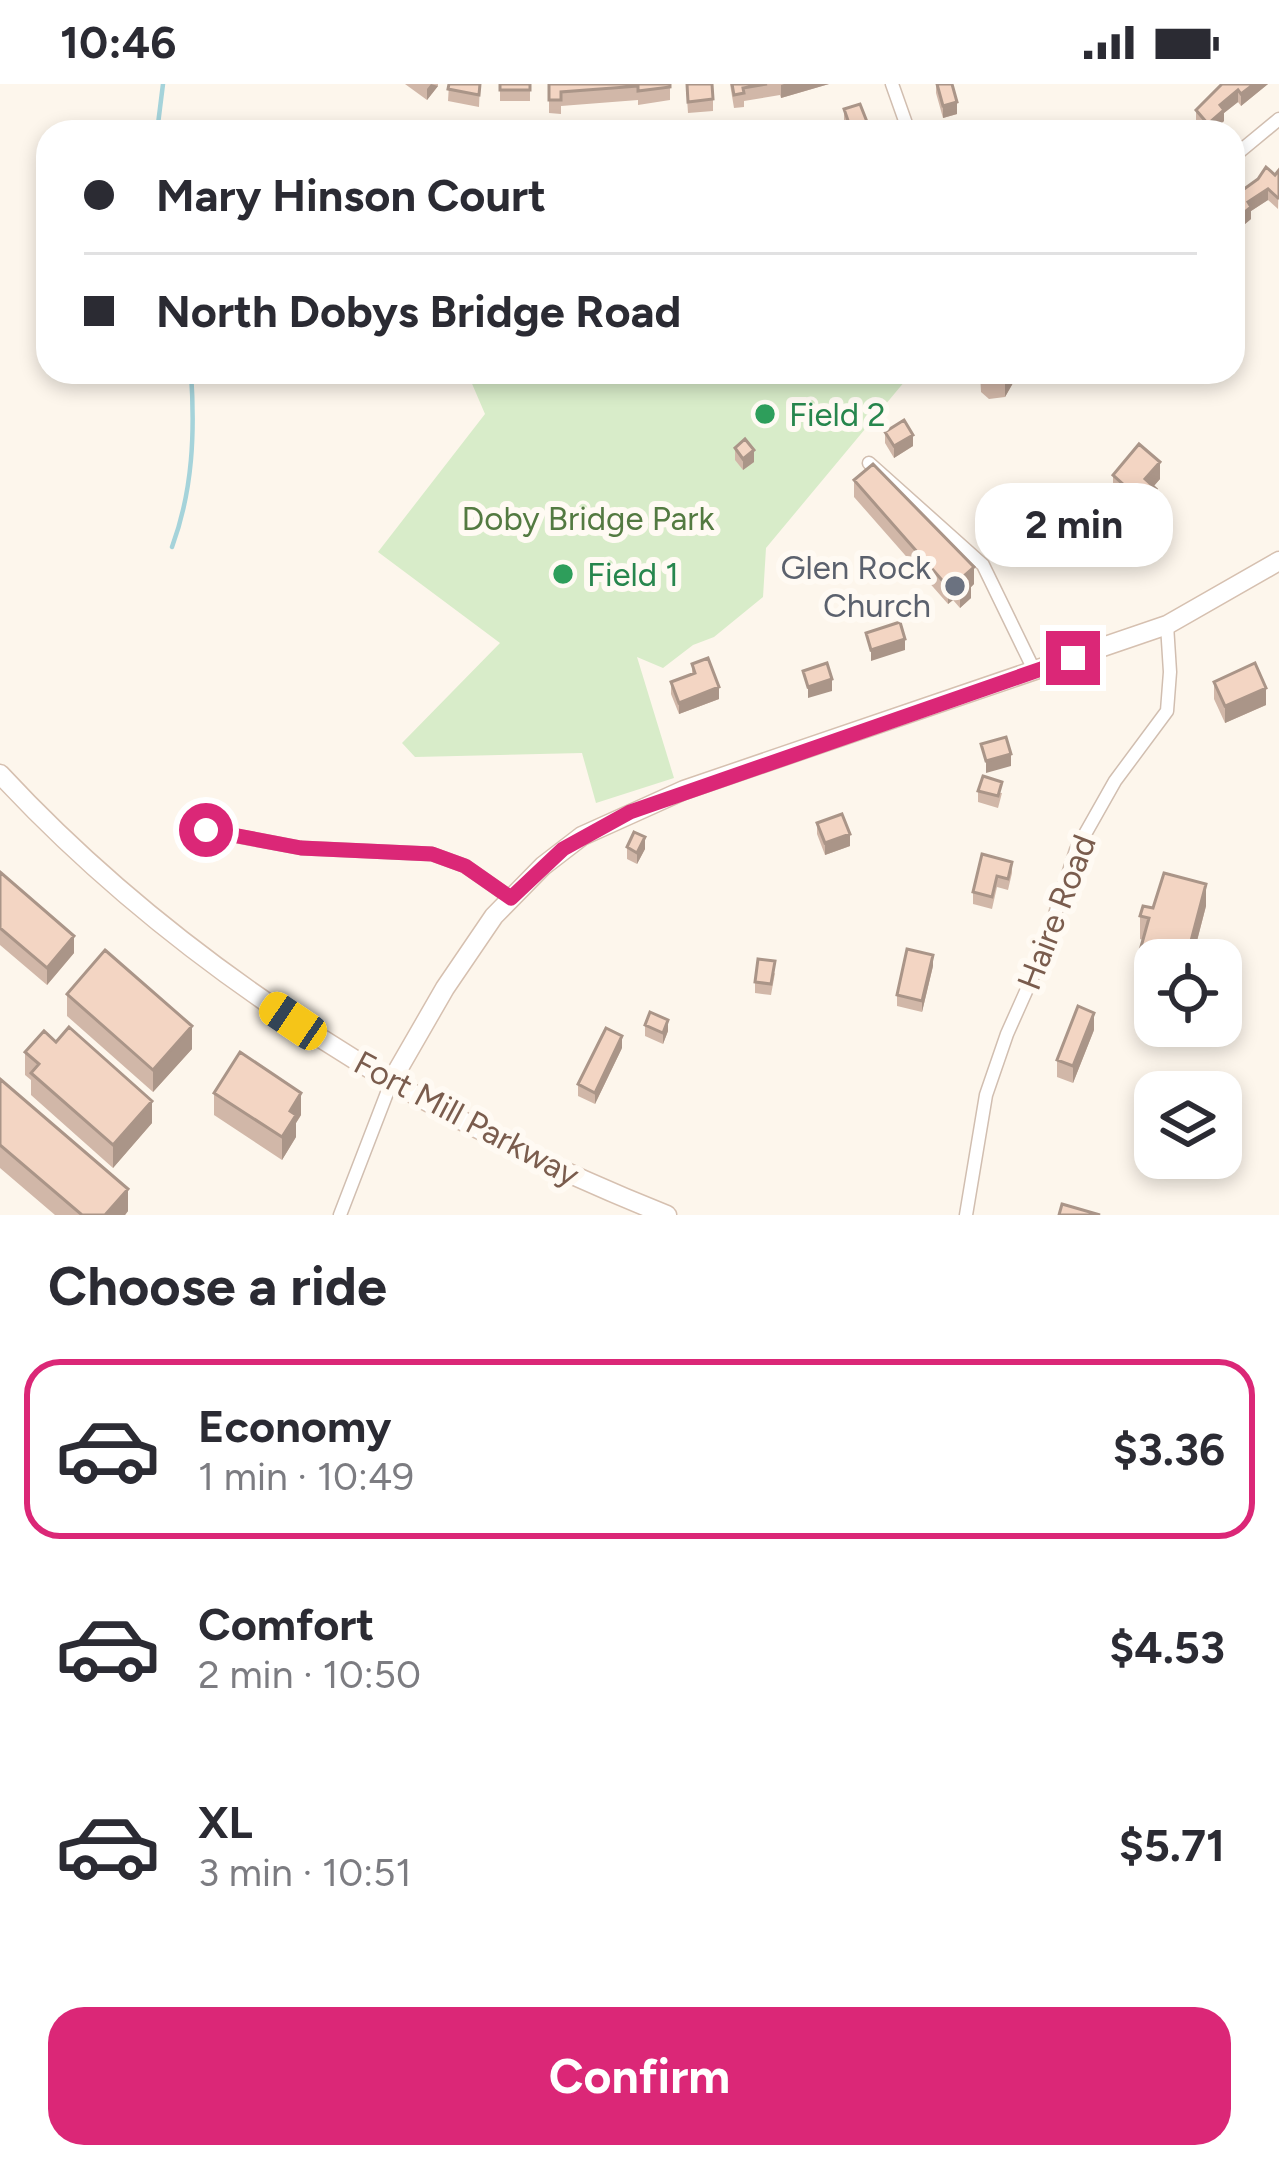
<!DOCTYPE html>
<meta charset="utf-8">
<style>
:root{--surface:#fff;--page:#f2f2f3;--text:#2b2b33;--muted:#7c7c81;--line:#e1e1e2;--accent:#db2777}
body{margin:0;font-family:Figtree,sans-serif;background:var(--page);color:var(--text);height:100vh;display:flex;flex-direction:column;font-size:45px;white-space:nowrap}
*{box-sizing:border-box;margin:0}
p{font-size:39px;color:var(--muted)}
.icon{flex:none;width:66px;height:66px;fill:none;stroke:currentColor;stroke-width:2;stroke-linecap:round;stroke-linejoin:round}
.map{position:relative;height:1131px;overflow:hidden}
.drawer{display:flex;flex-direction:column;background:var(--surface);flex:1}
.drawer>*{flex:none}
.top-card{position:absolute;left:36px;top:36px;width:1209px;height:264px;border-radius:36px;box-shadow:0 6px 18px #0003;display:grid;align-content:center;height:264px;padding:0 48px;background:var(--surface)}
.fabs{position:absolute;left:1134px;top:855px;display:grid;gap:24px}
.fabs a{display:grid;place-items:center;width:108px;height:108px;border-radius:24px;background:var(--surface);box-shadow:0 6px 18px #0003;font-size:60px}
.end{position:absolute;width:54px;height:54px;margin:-27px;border:15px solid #db2777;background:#fff;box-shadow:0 0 0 6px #fff}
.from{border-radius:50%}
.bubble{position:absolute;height:84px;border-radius:36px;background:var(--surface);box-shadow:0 6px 18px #0003;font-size:39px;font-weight:700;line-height:84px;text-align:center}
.car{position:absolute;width:36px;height:72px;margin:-36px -18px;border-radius:15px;box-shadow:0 0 9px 3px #0007;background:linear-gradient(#f5c518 24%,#345 0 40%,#f5c518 0 76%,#345 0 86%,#f5c518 0)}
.top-card b{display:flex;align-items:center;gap:42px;height:114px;font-size:45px}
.top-card b+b{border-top:3px solid var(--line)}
.top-card i{width:30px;height:30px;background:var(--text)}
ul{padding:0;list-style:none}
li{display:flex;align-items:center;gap:36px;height:180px;margin:0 24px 18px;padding:0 24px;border:6px solid transparent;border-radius:36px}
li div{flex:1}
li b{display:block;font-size:45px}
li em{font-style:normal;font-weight:700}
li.active{border-color:var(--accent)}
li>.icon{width:108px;height:108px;stroke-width:1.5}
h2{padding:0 48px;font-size:54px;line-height:144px}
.button{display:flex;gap:24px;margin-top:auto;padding:24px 48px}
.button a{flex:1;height:138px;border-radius:36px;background:var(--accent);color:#fff;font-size:48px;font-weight:700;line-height:138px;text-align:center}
.status{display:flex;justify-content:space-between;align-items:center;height:84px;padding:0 60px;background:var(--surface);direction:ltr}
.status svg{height:33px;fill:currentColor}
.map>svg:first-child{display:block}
.green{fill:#d8ecc9}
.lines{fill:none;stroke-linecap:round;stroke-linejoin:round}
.stream{stroke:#a5d3da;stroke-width:4.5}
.street-casing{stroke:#d1beb0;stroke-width:15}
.secondary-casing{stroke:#d6c0b0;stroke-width:21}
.street{stroke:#fff;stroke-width:12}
.secondary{stroke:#fff;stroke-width:18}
.wall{fill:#d1b7a8}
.shaded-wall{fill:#aa9588}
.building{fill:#f3d5c3;stroke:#aa9588;stroke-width:3}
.route{stroke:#db2777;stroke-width:15}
.leisure-dot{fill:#2e9e5b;stroke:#fffaf3;stroke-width:4.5}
.worship-dot{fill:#6b7280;stroke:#fffaf3;stroke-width:4.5}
.labels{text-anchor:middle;stroke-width:12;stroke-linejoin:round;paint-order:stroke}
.leisure-label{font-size:33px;fill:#27864d;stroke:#fffaf3;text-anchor:start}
.park-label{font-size:33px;fill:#537a41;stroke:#fffaf3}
.worship-label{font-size:33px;fill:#5b616d;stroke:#fffaf3;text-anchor:end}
.street-label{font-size:33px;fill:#7a5c4d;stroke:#fffaf3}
</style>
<div class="status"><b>10:46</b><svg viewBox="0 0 49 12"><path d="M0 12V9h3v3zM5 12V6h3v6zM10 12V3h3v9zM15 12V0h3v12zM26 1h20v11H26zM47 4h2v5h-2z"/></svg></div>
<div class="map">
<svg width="1279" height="1131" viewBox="0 0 1279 1131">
<rect width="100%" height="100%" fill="#fdf6ec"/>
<path class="green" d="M467 288H901L905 297 766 464 763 513 714 553 693 561 663 584 637 573 674 694 596 719 582 669 415 673 402 659 500 559 378 468 485 330Z"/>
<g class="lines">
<path class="stream" d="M157 48 163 0
M172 463C193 406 195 348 191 288"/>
<defs>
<path id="street" d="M892 0 909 48
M1233 73 1279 35
M869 379 983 481 1035 588
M205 746 301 764 432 770 465 782 511 814
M340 1131 392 996
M966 1131 986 1011 1007 950 1040 876 1076 766 1115 697 1167 627 1170 588 1167 541"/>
<path id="secondary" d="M0 690C180 884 422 1034 667 1131
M392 996 445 904 494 832 543 782 582 752 684 706 1167 541 1279 477"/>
</defs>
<use href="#street" class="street-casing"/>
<use href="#secondary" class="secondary-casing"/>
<use href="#street" class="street"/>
<use href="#secondary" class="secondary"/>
</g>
<path class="wall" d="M405 0H438V2L427 16Z
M449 0H480L479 23 448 17Z
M500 0H530V17H500Z
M549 0H670V16L638 21V16L561 22V30L549 29Z
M686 0 713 15V27L688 29Z
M730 0H829L781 14 780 11 744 17V23L734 24Z
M936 0 957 30 943 34 936 9Z
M1222 0H1268L1241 22 1238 18 1224 29V37L1211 48H1205L1196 37V26Z
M844 25 871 48H848L844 36Z
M1279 86 1278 125 1268 116 1251 127V135L1233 150V113L1275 91Z
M980 288H1013V299L1005 313 989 315 981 308Z
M885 348 913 362 894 374 885 359Z
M735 364 754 378 743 386 735 376Z
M1113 391 1160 395 1153 403 1156 422 1144 436 1113 408Z
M854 396 974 500 971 503V514L960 524 953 516 948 520 854 413Z
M681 431 709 432 708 450 681 449Z
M692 580 719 615 679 630 671 610V598L692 590Z
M1214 598 1266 621 1225 639 1214 615Z
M978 707 1002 709 998 724 978 718Z
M817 739 850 762 825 771 817 750Z
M627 763 645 765 637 780 627 775Z
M1012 778V789L1008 806 997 803 992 825 973 820V808Z
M0 788 74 869 47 901 0 861Z
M1206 822 1192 876H1155V898L1139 893V870L1143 856 1140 855V832L1153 824Z
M933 882 922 928 897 922V911Z
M775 889 771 911 755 909V898Z
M67 910 192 965 153 1008 67 932Z
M645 941 668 947 663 960 645 952Z
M1094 946 1073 999 1057 993V976Z
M622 964 595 1020 578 1012V1000Z
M25 968 152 1039 113 1084 31 1011V996L25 991Z
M0 995 128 1127 125 1131H55L0 1084Z
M214 1009 301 1031 296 1039V1053L282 1076 214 1031Z"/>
<path class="shaded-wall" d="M431 0 438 2 427 16V5Z
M784 0H829L781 14V1Z
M1254 0H1268L1241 22V10Z
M1238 6V18L1224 29V37L1211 48H1208V40L1220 21Z
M957 18V30L943 34V22Z
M1268 105V116L1251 127V135L1233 150V138L1248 118Z
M1010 288H1013V299L1005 313V296Z
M913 351V362L894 374V362Z
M754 366V378L743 386V375Z
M1160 378V395L1145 412V395Z
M1156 405V422L1144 436V419Z
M974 483V500L971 503V514L960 524V507L965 491Z
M953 499V516L948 520V503Z
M905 555V566L871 577V566Z
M832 595V607L808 614V603Z
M719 603V615L679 630V619Z
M1266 604V621L1225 639V622Z
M1011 670V682L986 689V677Z
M850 750V762L825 771V759Z
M645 753V765L637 780V769Z
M1206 800V822L1192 876H1186Z
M74 852V869L47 901V884Z
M933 871V882L922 928V917Z
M1094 929V946L1073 999V982Z
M668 936V947L663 960V949Z
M192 942V965L153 1008V986Z
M622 952V964L595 1020V1009Z
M301 1009V1031L296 1039V1053L282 1076V1053L290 1027Z
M152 1017V1039L113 1084V1061Z
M128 1105V1127L125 1131H105Z"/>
<path class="building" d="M449 0H480L479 11 448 5Z
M500 0H530V6H500Z
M549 0H670V3L638 7V2L561 8V16H549Z
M687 0H712L713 15 688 18Z
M732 0H767L743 4 744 9 734 11Z
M937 0H952L957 18 943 22Z
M1222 0H1254L1241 10 1238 6 1220 21 1224 26 1208 40 1196 26Z
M860 20 871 48H852L844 25Z
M1266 83 1275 91 1279 86V113L1278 114 1268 105 1248 118 1251 123 1233 138V113L1258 95Z
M981 288H1010L1005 296 989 298 981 291Z
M904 336 913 351 894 362 885 348Z
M745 355 754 366 743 375 735 364Z
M1139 360 1160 378 1145 395 1156 405 1144 419 1113 391Z
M873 380 974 483 965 491 971 497 960 507 953 499 948 503 854 396Z
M681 431 709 432 708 444 681 443Z
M900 538 905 555 871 566 866 549Z
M708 574 719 603 679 619 671 598 695 589 692 580Z
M827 579 832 595 808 603 803 587Z
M1255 579 1266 604 1225 622 1214 598Z
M1006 653 1011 670 986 677 981 660Z
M983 692 1002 698 998 712 978 707Z
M842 730 850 750 825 759 817 739Z
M634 748 645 753 637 769 627 763Z
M982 770 1012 778 1008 795 997 792 992 813 973 808Z
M0 788 74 852 47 884 0 844Z
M1164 789 1206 800 1186 876H1157L1139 870 1149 834 1140 832 1143 822 1153 824Z
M907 865 933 871 922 917 897 911Z
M105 866 192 942 153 986 67 910Z
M758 875 775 877 771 900 755 898Z
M1078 922 1094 929 1073 982 1057 976Z
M650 928 668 936 663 949 645 941Z
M69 943 152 1017 113 1061 31 989 39 980 25 968 44 947 56 958Z
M606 944 622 952 595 1009 578 1000Z
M240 968 301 1009 290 1027 296 1031 282 1053 214 1009Z
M0 995 128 1105 105 1131H82L0 1061Z
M1062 1120 1100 1131H1059Z"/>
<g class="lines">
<path class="route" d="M206 746 301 764 432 770 465 782 511 814 563 765 630 728 1073 574"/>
</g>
<g class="leisure-dot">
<circle cx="765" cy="330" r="12"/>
<circle cx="563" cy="490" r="12"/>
</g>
<circle class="worship-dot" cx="955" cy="502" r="12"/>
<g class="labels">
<g class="leisure-label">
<text x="789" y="342">Field 2</text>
<text x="587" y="502">Field 1</text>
</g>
<g class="park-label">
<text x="588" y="446">Doby Bridge Park</text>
</g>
<g class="worship-label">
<text x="931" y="495">Glen Rock<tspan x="931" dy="38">Church</tspan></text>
</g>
<g class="street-label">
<text transform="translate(1056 828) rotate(-69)" y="12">Haire Road</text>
<text transform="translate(467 1034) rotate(28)" y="12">Fort Mill Parkway</text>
</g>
</g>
</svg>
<div class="fabs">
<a><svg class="icon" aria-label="locate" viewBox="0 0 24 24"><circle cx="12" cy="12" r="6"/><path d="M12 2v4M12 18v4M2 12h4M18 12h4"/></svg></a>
<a><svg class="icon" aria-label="layers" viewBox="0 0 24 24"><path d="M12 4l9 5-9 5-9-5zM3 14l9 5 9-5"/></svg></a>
</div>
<i class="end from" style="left:206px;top:746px"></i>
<i class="end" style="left:1073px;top:574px"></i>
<div class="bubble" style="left:975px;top:399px;width:198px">2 min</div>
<i class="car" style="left:293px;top:937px;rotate:304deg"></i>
<div class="top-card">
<b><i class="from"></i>Mary Hinson Court</b>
<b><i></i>North Dobys Bridge Road</b>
</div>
</div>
<section class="drawer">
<h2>Choose a ride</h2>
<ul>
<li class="active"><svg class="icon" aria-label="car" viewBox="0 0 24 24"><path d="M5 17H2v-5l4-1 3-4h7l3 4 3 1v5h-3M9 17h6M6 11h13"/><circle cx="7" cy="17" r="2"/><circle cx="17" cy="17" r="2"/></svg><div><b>Economy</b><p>1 min · 10:49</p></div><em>$3.36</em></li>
<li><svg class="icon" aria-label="car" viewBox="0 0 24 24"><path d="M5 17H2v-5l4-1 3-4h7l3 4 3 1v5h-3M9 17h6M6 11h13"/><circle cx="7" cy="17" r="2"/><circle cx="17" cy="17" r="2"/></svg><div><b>Comfort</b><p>2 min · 10:50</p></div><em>$4.53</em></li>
<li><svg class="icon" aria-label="car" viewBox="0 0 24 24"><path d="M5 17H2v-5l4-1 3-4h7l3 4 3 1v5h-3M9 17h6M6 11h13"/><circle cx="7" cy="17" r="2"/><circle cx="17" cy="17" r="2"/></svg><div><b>XL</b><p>3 min · 10:51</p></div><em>$5.71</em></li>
</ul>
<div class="button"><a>Confirm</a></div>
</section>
